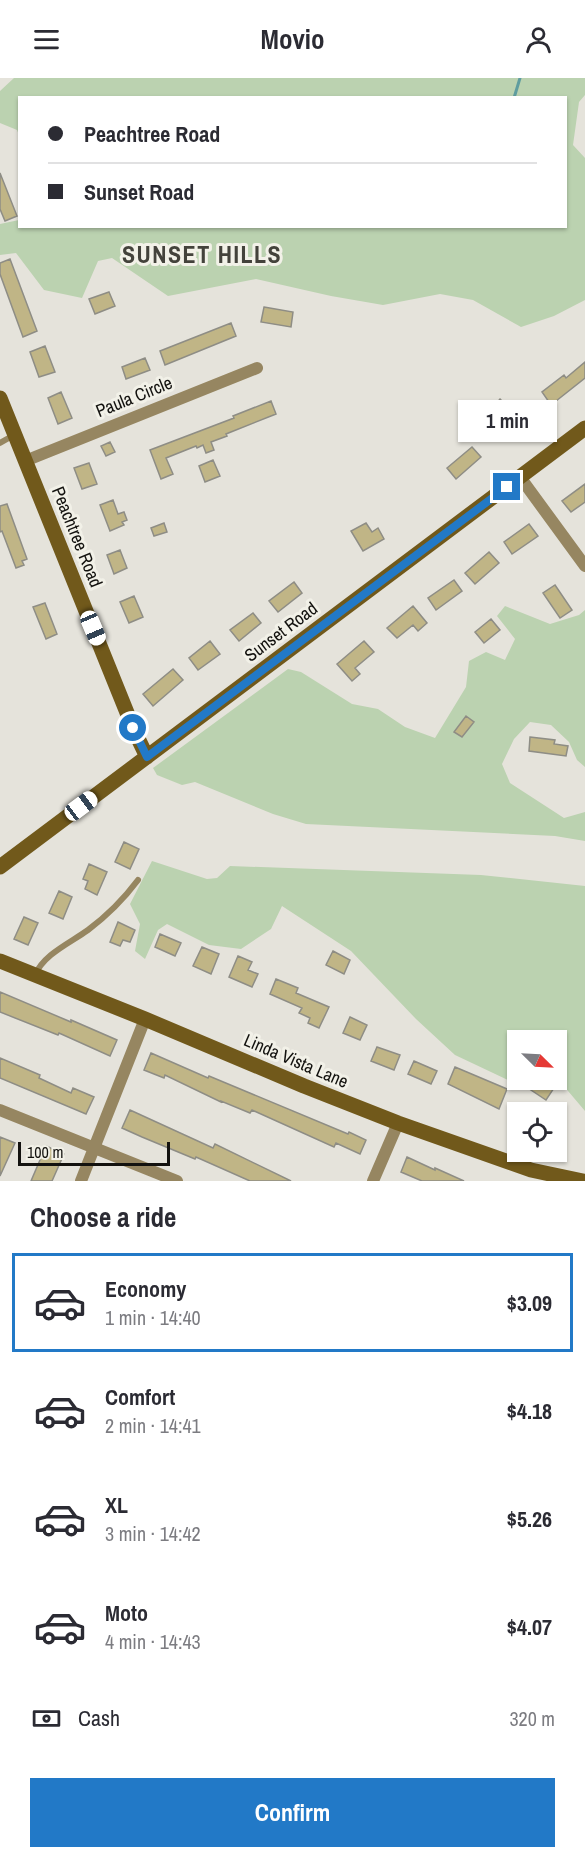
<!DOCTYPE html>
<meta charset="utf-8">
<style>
:root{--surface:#fff;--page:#f2f2f3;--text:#2b2b33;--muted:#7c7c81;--line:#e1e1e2;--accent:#2279c7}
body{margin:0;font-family:"Archivo Narrow",sans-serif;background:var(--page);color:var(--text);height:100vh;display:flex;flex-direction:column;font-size:22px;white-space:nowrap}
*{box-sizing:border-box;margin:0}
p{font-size:20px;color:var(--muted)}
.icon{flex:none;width:33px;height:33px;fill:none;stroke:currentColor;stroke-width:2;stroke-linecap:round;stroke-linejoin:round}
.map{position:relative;height:1103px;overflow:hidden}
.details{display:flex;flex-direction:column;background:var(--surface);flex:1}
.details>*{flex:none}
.guide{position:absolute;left:18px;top:18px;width:549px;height:132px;border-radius:0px;box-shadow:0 2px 4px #0004;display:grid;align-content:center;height:132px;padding:0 30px;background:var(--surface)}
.needle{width:39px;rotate:114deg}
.fabs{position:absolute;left:507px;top:952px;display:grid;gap:12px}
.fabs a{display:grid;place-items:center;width:60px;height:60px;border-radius:0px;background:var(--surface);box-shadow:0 2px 4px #0004;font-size:30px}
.scale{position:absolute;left:18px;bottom:15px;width:152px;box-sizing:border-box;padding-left:6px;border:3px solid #13120f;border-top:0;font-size:16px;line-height:21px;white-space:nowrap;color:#13120f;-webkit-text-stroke:4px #f2f1e8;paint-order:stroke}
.end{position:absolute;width:27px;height:27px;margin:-14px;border:8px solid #2279c7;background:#fff;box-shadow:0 0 0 3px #fff}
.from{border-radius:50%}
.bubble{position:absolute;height:42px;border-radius:0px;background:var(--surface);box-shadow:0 2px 4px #0004;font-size:20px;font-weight:700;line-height:42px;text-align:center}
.car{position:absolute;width:18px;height:36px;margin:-18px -9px;border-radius:8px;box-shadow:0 0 4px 2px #0007;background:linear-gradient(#fff 24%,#345 0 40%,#fff 0 76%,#345 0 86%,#fff 0)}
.guide b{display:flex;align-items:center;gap:21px;height:57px;font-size:22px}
.guide b+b{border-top:2px solid var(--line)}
.guide i{width:15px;height:15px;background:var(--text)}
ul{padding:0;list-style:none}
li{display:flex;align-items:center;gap:18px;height:99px;margin:0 12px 9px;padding:0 18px;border:3px solid transparent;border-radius:0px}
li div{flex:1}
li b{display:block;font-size:22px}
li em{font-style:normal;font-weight:700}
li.on{border-color:var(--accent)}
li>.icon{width:54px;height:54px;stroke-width:1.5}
h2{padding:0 30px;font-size:27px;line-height:72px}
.pay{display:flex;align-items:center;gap:15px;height:66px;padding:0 30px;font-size:22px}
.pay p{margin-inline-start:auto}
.button{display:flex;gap:12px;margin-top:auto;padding:12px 30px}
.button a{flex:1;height:69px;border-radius:0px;background:var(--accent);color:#fff;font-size:24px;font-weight:700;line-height:69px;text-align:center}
header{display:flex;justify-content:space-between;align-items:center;height:78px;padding:0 30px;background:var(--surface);font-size:27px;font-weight:700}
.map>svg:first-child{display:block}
.green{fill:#bbd2b0}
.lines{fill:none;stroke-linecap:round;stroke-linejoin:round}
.stream{stroke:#5f9d9f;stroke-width:3}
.building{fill:#c0b586;stroke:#8e8d85;stroke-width:1.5}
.lane{stroke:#968661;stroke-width:6}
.street{stroke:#968661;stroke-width:12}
.secondary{stroke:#71591b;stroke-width:15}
.route{stroke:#2279c7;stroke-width:8}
.labels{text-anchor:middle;stroke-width:6;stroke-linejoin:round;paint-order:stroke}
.street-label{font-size:18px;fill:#13120f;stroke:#f2f1e8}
.district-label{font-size:24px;font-weight:bold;letter-spacing:1.5px;fill:#43423b;stroke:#f2f1e8}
</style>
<header><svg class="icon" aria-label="menu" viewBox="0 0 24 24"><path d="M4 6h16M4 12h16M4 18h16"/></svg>Movio<svg class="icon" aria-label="person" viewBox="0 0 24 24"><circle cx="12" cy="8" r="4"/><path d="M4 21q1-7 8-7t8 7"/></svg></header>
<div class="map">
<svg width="585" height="1103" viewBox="0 0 585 1103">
<rect width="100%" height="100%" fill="#e5e3db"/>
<path class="green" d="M14 0H585V17L579 24 573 67 585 80V222L554 238 521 249 473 222 440 216 383 227 331 218 256 201 168 218 112 180 98 183 82 220 44 212 16 175 0 177V146L19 142 20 148H566V20H20L19 57 17 52 0 45V13Z
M505 528 550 546 579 537 585 532V689L577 682 569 664 551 647 530 644 514 661 502 686 510 705 564 740 585 734V763L555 758 306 746 273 736 195 704 182 707 157 697 153 690 288 591 301 594 352 626 378 631 405 649 435 660 466 609 469 583 486 574 505 582 515 561 497 538Z
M152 783 207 801 217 800 230 788 481 797 585 808V1033L557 1000 556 963H518L517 1000 512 1004 455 977 416 941 351 873 282 828 271 851 241 871 209 867 167 846 158 852 145 881 135 873 140 846 130 826Z"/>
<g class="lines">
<path class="stream" d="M514 20 520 0
M391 148H409
M411 148H425"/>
</g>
<path class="building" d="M0 95 17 138 5 143 0 131Z
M10 181 37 253 23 259 0 196V185Z
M109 214 115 228 95 236 89 221Z
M264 229 293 234 291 249 261 244Z
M231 245 236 258 165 287 160 273Z
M45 268 55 294 39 299 30 274Z
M145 280 150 292 126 301 122 289Z
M585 284V300L551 327 542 314 564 297 566 300Z
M61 314 72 340 58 346 48 320Z
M500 321 517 339 529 328 537 337 516 356 492 330Z
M271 323 276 336 226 356 227 358 211 364 214 372 206 375 203 367 197 370 196 368 166 380 173 396 161 401 150 372 234 340 233 338Z
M110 364 115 374 106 378 101 368Z
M472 369 481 379 456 401 447 390Z
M213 382 220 398 205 404 199 388Z
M89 385 97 406 82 411 74 390Z
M585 406V424L571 434 562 423Z
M113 422 118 436 124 434 127 442 122 444 124 447 110 453 100 427Z
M7 426 27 481 22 483 24 487 16 490 2 453 0 454V428Z
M164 445 167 454 154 458 151 450Z
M366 445 372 454 378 450 384 461 363 473 351 453Z
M529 446 538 458 512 476 504 464Z
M120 472 127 490 114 496 107 477Z
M489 474 499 485 475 506 465 495Z
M454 502 462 513 436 532 428 520Z
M294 504 302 515 278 534 269 523Z
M555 507 572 532 560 540 543 515Z
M134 518 143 539 129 545 120 524Z
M45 525 57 556 46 561 33 529Z
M413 528 427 545 418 553 413 547 397 560 387 550Z
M253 535 261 545 239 563 230 552Z
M491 541 500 552 484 565 475 554Z
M210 563 220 576 198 592 189 580Z
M364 563 374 574 355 590 360 596 352 603 337 586Z
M173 591 183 602 153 628 143 616Z
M466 638 474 644 462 659 454 654Z
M530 659 555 662 554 666 568 668 566 678 529 673Z
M124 764 139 771 130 791 115 784Z
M89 786 107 794 97 817 85 811 88 803 83 801Z
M59 813 72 819 63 841 49 835Z
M24 839 38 845 28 867 14 861Z
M118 844 135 852 130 864 123 862 120 868 110 864Z
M160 856 181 865 175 878 155 869Z
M202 869 219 876 211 896 193 888Z
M333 873 350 882 344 896 326 887Z
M238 878 252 884 248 892 258 896 252 909 229 899Z
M276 901 298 910 296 915 329 929 319 950 308 945 310 940 299 935 302 930 270 916Z
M0 914 71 944V942L117 962 110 978 59 955 58 957 0 934Z
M350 939 367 947 360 962 343 955Z
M377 969 400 977 394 992 371 983Z
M151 975 208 1000 209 998 348 1056 349 1054 366 1062 360 1076 336 1065 334 1069 252 1032 250 1035 221 1023V1024L165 997 164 1000 144 992Z
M0 980 40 997 39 1000 71 1015 73 1010 94 1019 86 1036 0 1000Z
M414 983 437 993 431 1006 408 996Z
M455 989 507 1011 499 1031 448 1006Z
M529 1002H550L556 1007 546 1022 525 1008Z
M130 1032 213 1070 215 1066 291 1103H250L196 1079 195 1081 142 1059 122 1050Z
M0 1059 15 1065 0 1098Z
M46 1068 64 1076 52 1103H31Z
M407 1079 435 1092V1090L464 1103H422L401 1094Z"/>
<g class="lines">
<path class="lane" d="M0 365 14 357
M35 897C44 876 70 865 88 852 108 837 123 822 138 802"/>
<path class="street" d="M25 383 257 290
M520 399 585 488
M0 1032 177 1103
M81 1103 145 941
M373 1103 398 1045"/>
<path class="secondary" d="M0 320 134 652 147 679
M0 789 585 350
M0 883 145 941 304 1008 398 1045 531 1092 583 1103"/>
</g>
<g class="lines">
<path class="route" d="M133 650 147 679 507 409"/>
</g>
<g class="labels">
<g class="street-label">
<text transform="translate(134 319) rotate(-22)" y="6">Paula Circle</text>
<text transform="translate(77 459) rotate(68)" y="6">Peachtree Road</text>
<text transform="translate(281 554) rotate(-37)" y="6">Sunset Road</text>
<text transform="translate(296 983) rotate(23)" y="6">Linda Vista Lane</text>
</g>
<g class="district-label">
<text x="202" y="185">SUNSET HILLS</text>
</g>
</g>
</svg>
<div class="fabs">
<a><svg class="needle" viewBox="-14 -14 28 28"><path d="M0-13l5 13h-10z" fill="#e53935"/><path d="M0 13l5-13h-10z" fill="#7c7c81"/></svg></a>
<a><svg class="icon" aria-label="locate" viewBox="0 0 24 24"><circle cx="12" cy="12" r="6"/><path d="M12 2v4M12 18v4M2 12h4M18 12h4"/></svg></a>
</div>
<div class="scale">100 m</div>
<i class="end from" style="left:133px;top:650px"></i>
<i class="end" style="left:507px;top:409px"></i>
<div class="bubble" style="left:458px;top:322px;width:99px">1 min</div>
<i class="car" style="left:93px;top:550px;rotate:157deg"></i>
<i class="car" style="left:81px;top:728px;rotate:53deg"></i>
<div class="guide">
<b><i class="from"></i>Peachtree Road</b>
<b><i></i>Sunset Road</b>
</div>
</div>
<section class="details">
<h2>Choose a ride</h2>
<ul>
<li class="on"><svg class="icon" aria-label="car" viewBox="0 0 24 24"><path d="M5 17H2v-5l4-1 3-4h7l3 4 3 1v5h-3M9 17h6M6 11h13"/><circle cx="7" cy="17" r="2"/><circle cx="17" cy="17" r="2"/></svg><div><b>Economy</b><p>1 min · 14:40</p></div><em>$3.09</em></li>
<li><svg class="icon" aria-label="car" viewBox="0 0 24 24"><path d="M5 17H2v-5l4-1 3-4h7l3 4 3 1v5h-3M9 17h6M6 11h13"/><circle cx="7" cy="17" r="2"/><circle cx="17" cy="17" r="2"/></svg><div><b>Comfort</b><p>2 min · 14:41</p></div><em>$4.18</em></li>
<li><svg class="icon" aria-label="car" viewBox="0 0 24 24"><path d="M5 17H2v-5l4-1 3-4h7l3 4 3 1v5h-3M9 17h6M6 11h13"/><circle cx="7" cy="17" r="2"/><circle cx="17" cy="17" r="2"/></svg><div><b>XL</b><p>3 min · 14:42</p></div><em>$5.26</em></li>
<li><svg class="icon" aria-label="car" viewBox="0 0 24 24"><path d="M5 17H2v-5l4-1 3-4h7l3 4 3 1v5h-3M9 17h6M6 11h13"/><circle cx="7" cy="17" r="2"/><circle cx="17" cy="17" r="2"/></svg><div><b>Moto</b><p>4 min · 14:43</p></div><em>$4.07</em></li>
</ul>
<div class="pay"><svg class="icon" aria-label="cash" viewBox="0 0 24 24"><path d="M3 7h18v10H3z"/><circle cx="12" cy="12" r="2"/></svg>Cash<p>320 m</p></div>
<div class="button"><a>Confirm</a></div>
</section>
